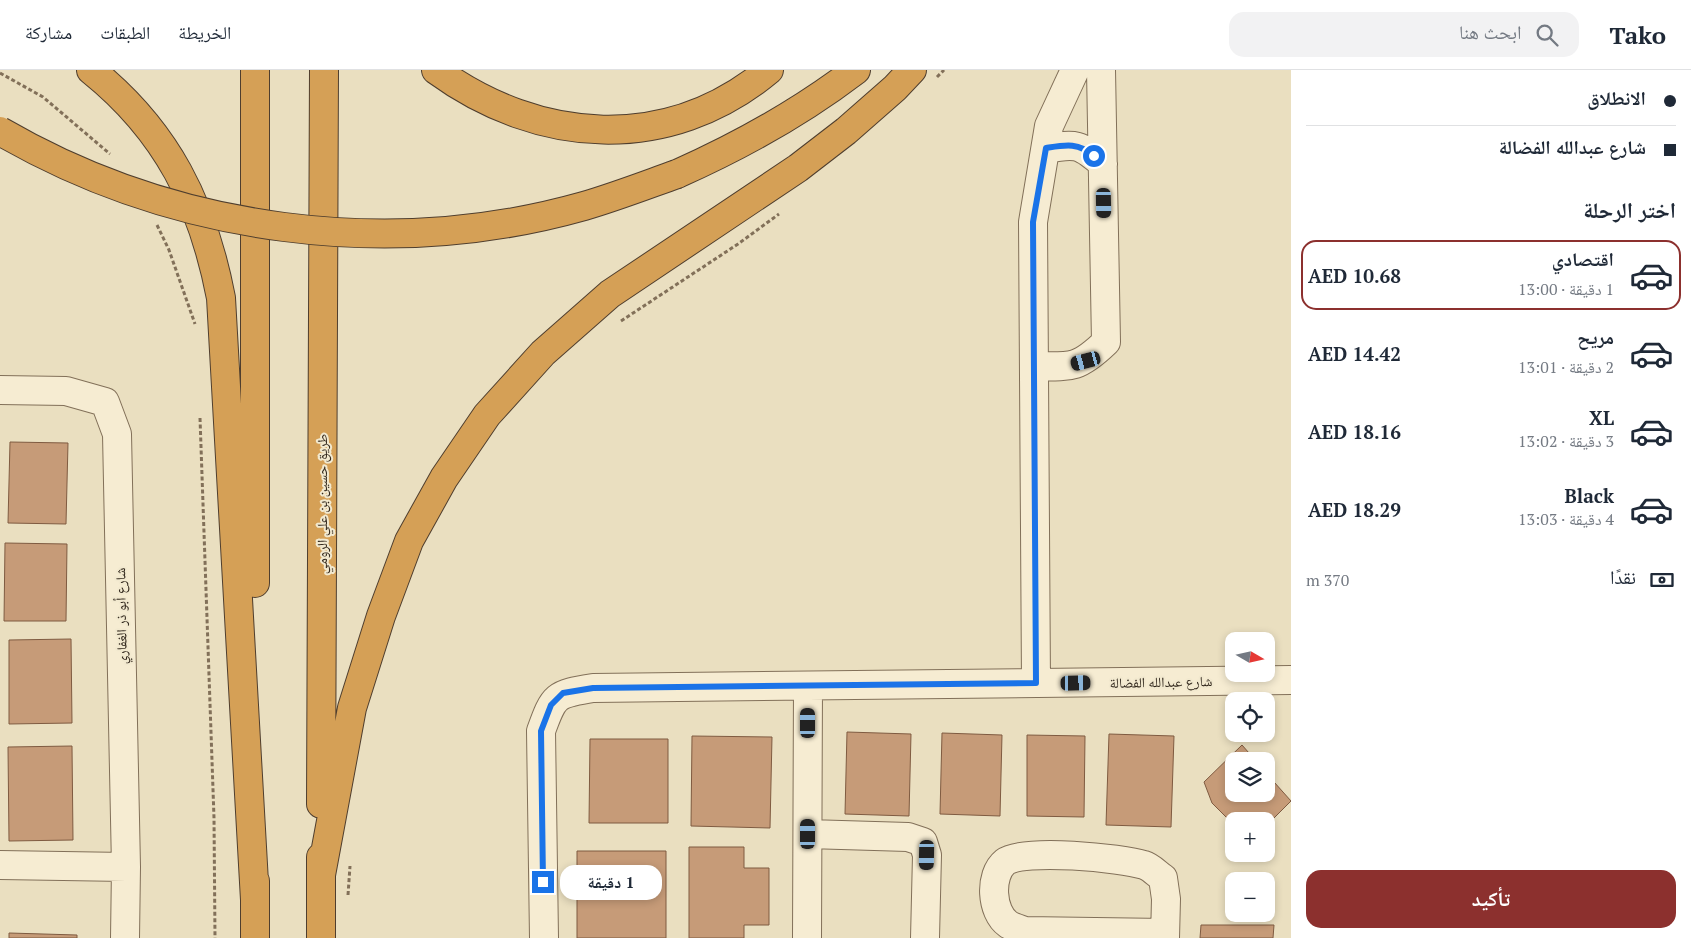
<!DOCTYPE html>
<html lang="ar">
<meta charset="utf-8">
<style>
:root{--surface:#fff;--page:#f2f2f3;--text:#1f2937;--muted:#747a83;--line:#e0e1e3;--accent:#8c302e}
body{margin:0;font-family:"PT Serif","Noto Naskh Arabic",serif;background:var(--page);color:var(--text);direction:rtl;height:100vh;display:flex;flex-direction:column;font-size:19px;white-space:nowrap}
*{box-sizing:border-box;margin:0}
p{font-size:16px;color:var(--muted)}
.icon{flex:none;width:28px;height:28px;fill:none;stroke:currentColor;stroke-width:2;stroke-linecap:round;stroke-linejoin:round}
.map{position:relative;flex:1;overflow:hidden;direction:ltr}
.sheet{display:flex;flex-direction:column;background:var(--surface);width:400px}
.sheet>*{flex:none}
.hud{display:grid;align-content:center;height:110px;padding:0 15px;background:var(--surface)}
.needle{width:32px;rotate:99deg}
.controls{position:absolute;left:1225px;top:562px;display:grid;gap:10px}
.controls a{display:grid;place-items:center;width:50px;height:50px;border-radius:10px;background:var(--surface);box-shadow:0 2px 8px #0003;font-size:25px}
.end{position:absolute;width:22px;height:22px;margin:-11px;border:6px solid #1a73e8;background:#fff;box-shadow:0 0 0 2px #fff}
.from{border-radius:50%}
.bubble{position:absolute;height:35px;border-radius:15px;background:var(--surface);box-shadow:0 2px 8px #0003;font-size:16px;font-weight:800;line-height:35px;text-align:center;direction:rtl}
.car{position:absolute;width:15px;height:30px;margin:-15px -8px;border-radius:6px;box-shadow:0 0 4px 1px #0007;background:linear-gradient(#222 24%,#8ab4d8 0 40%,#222 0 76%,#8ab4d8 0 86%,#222 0)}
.hud b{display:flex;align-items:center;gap:18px;height:48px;font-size:19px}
.hud b+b{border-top:1px solid var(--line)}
.hud i{width:12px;height:12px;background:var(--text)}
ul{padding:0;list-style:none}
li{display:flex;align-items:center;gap:15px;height:70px;margin:0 10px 8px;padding:0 5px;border:2px solid transparent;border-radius:15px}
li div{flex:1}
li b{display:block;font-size:19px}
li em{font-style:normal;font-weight:800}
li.current{border-color:var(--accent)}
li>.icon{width:45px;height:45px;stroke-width:1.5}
h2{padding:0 15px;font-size:22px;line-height:60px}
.pay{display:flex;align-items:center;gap:12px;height:55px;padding:0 15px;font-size:19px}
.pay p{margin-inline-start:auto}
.cta{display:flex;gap:10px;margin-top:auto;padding:10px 15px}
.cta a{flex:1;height:58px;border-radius:15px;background:var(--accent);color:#fff;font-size:20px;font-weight:800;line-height:58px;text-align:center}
header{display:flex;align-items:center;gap:30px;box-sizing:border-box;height:70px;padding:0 25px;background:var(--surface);border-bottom:1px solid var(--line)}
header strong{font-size:24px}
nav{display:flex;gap:28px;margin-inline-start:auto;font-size:18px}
.search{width:350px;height:45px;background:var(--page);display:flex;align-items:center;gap:12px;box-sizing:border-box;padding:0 18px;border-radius:15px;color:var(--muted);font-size:19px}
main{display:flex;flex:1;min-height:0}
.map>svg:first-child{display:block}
.building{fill:#c69b78;stroke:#7f5b41}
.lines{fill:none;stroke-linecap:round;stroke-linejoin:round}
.minor-casing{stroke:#827059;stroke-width:30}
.highway-casing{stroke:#4f3e2e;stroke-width:30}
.path{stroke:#827059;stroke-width:3;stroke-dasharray:4 2.5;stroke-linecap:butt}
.minor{stroke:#f6ecd2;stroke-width:28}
.highway{stroke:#d5a056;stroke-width:28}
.highway-bridge-casing{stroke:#4f3e2e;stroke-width:30;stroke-linecap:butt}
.highway-bridge{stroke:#d5a056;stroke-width:28}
.route{stroke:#1a73e8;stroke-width:6}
.labels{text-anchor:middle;stroke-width:4;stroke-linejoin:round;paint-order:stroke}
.street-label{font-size:14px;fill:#32281d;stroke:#f2e9cf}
</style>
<header>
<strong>Tako</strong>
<div class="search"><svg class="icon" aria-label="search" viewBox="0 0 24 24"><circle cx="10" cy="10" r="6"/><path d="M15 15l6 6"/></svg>ابحث هنا</div>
<nav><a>الخريطة</a><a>الطبقات</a><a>مشاركة</a></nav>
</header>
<main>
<section class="sheet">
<div class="hud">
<b><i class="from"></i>الانطلاق</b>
<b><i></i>شارع عبدالله الفضالة</b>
</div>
<h2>اختر الرحلة</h2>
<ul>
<li class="current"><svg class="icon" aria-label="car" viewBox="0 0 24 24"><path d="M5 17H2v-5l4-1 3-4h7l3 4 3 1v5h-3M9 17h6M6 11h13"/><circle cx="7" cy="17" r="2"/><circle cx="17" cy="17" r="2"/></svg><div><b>اقتصادي</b><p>1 دقيقة · 13:00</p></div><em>AED 10.68</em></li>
<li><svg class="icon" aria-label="car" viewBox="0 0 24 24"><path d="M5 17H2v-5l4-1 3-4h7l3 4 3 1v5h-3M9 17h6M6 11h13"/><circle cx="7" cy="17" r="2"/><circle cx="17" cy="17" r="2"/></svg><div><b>مريح</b><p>2 دقيقة · 13:01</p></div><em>AED 14.42</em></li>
<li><svg class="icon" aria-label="car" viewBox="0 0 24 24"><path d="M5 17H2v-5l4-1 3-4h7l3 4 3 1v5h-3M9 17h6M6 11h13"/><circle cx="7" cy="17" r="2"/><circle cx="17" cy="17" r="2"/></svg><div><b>XL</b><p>3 دقيقة · 13:02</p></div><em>AED 18.16</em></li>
<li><svg class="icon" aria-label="car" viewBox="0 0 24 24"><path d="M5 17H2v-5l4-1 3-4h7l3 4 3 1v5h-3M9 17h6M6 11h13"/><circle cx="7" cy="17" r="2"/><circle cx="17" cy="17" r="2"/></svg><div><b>Black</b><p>4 دقيقة · 13:03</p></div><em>AED 18.29</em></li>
</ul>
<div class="pay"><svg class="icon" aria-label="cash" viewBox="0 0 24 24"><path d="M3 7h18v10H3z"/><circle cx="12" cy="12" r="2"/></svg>نقدًا<p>370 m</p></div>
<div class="cta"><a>تأكيد</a></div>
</section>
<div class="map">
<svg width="1291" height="868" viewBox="0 0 1291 868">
<rect width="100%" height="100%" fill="#eadfc0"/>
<path class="building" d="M10 372 68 373 66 454 8 453Z
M5 473 67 474 66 551H4Z
M71 569 72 653 9 654V570Z
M847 662 911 664 909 746 845 744Z
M942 663 1002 665 1000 746 940 744Z
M1109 664 1174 666 1171 757 1106 755Z
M1027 665 1085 666 1084 747 1027 746Z
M692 666 772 667 770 758 691 756Z
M590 669H668V753H589Z
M1242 675 1256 691H1234V724H1266V703L1291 731 1266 756V751H1234V755L1212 733 1204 712Z
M72 676 73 770 9 771 8 677Z
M689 777H744V798H769V855H744V868H689Z
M577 781H666V868H577Z
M1201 855H1274L1273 868H1200Z
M9 863 77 865V868H9Z"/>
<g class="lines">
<defs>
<path id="minor" d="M1046 79C1076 73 1080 74 1103 94
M1034 296C1071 297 1078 299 1106 272L1101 0
M0 320 66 321 105 332 117 364 126 797 125 868
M1036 613 1033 152 1049 56 1075 0
M808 764 908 767 923 772 927 785 925 868
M0 795 126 797
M544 868 541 661C554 625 555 624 593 618L1291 610
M807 868 808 616
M1165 868 1166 829 1163 808C1157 804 1151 797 1144 795 1122 788 1023 778 1005 792 989 805 991 842 1008 854 1012 857 1020 859 1025 861L1165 863"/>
<path id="highway" d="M91 0C167 61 203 134 221 228L255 830
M436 0C539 75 668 84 769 0
M677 104C740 76 801 42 856 0
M255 513V0
M321 734 324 0
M321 787V868
M321 805 352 638 381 546 409 471 444 408 487 345 543 283 610 224 798 98 846 61 895 18 912 0
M255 868V811"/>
</defs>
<use href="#minor" class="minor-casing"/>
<use href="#highway" class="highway-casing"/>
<path class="path" d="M0 3 43 27 110 84
M937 7 944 0
M157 155 169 180 195 254
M621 251 738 174 779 144
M200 348 214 748 215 868
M348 825 350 796"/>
<use href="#minor" class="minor"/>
<use href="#highway" class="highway"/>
<defs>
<path id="highway-bridge" d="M0 61C174 162 389 191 584 136 615 127 646 115 677 104"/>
</defs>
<use href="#highway-bridge" class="highway-bridge-casing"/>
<use href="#highway-bridge" class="highway-bridge"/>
</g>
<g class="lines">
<path class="route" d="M543 812 541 661 551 635 563 623 593 618 1036 613 1033 152 1046 78C1065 75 1078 72 1094 86"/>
</g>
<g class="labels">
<g class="street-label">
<text transform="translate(322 434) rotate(-90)" y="5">طريق حسين بن علي الرومي</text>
<text transform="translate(121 546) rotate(-91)" y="5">شارع أبو ذر الغفاري</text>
<text transform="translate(1161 612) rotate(-1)" y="5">شارع عبدالله الفضالة</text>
</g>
</g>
</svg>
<div class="controls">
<a><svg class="needle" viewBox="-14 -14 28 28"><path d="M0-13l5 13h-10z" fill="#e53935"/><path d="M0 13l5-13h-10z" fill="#747a83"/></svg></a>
<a><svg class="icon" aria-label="locate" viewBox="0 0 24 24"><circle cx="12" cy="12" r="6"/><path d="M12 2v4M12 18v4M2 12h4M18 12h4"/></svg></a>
<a><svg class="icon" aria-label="layers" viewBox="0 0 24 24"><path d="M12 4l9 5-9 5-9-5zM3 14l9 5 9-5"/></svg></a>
<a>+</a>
<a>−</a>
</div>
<i class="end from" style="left:1094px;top:86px"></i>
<i class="end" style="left:543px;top:812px"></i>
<div class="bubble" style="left:560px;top:795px;width:102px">1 دقيقة</div>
<i class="car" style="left:1104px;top:133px;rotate:179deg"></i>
<i class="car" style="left:1086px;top:291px;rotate:255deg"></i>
<i class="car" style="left:1076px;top:613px;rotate:89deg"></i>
<i class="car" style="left:808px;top:653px;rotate:0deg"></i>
<i class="car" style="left:808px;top:764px;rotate:0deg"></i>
<i class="car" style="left:927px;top:785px;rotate:181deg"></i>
</div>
</main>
